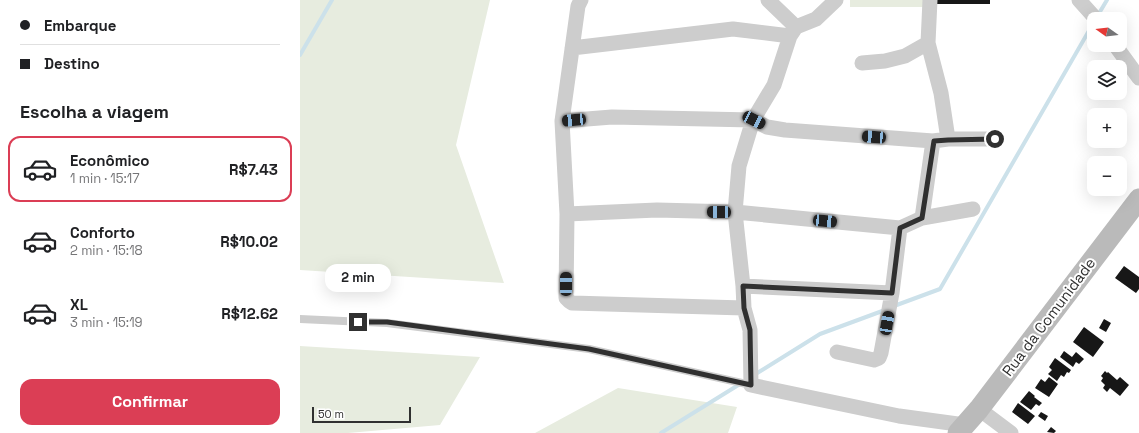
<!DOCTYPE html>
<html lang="pt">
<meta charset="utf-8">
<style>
:root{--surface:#fff;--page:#f2f2f2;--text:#202124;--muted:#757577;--line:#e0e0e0;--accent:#db3e55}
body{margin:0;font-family:"Space Grotesk",sans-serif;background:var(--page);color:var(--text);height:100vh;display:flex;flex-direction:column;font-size:15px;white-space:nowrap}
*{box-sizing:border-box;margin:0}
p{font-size:13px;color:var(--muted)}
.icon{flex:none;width:22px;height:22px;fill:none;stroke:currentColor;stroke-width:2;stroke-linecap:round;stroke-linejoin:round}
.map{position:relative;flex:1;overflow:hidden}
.drawer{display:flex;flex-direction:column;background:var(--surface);width:300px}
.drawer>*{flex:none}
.banner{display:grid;align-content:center;height:88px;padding:0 20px;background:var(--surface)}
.needle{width:26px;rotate:284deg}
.tools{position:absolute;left:787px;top:12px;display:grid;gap:8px}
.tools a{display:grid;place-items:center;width:40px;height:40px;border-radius:8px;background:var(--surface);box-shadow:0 4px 16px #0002;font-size:20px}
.scale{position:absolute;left:12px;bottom:10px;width:99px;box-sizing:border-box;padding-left:4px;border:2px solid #303030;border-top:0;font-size:11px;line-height:14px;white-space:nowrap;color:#303030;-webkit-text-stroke:3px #fff;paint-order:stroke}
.end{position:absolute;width:18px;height:18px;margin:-9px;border:5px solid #303030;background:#fff;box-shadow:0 0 0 2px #fff}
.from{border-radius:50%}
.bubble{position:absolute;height:28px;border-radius:12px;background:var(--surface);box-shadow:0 4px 16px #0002;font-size:13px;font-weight:600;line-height:28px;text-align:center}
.car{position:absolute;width:12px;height:24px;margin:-12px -6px;border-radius:5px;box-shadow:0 0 3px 1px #0007;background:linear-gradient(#222 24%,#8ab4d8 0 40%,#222 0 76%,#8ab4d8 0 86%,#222 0)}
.banner b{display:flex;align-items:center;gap:14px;height:38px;font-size:15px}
.banner b+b{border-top:1px solid var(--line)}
.banner i{width:10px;height:10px;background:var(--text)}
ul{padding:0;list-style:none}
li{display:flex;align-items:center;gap:12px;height:66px;margin:0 8px 6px;padding:0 12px;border:2px solid transparent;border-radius:12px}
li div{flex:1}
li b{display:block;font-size:15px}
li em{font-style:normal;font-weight:600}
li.current{border-color:var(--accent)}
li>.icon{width:36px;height:36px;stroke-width:1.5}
h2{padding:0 20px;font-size:18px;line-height:48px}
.primary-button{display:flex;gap:8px;margin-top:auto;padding:8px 20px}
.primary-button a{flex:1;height:46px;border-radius:12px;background:var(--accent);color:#fff;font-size:16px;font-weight:600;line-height:46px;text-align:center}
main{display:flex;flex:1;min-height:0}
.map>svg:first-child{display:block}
.green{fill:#e7ecdf}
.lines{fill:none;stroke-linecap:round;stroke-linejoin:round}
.stream{stroke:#cce1ea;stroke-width:4}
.building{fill:#171717}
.lane{stroke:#cdcdcd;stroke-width:8}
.street{stroke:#cdcdcd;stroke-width:15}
.secondary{stroke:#bababa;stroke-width:21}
.route{stroke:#303030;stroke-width:5}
.labels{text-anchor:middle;stroke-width:4;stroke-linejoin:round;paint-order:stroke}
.street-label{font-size:15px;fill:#303030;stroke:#fff}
</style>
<main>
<section class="drawer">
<div class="banner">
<b><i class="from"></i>Embarque</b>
<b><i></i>Destino</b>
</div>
<h2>Escolha a viagem</h2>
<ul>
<li class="current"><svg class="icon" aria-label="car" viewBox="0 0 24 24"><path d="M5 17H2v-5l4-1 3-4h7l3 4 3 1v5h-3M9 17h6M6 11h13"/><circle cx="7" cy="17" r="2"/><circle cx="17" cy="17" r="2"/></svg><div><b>Econômico</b><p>1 min · 15:17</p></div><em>R$7.43</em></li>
<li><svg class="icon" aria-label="car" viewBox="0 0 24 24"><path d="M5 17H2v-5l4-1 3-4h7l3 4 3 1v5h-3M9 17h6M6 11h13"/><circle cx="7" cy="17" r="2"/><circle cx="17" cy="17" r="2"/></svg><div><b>Conforto</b><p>2 min · 15:18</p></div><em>R$10.02</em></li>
<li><svg class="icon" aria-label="car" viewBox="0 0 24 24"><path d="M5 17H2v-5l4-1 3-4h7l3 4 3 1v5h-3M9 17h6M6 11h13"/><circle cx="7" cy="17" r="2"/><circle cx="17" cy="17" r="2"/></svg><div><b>XL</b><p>3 min · 15:19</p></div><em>R$12.62</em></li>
</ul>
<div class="primary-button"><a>Confirmar</a></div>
</section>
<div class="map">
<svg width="839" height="433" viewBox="0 0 839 433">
<rect width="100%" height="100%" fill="#fff"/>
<path class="green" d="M0 0H190L156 145 204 283 0 270Z
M550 0H628V7H550Z
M0 346 180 357 140 425 48 433H0Z
M318 388 437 407 428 433H235Z"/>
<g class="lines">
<path class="stream" d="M798 15 807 0
M0 55 32 0
M594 306 640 289 794 22
M454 375 520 334 585 310
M361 433 440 384"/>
</g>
<path class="building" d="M635 0H690V4H635Z
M824 266 839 277V289L836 293 815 278Z
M804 319 811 323 806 332 799 328Z
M784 327 804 342 793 357 773 342Z
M764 351 772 357 776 352 784 359 779 364 776 362 773 367 760 357Z
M755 358 771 370 769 373 767 372 764 377 761 375 757 381 748 374 752 370 749 367Z
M805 371 807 373 808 372 817 380 820 377 829 385 820 396 810 388 807 392 803 388 805 385 801 381 803 378 801 376Z
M749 377 758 384 749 397 735 388 741 379 745 382Z
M729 391 735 396 734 397 742 403 739 406 736 404 731 410 720 402Z
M718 403 735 416 728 424 712 412Z
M741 412 748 416 745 421 738 416Z
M751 427 756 431 754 433 747 432Z"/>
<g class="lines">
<path class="lane" d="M0 319 87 323 289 349 451 385"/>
<path class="street" d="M281 0 278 6 262 121 267 214 266 298 269 301 272 303 444 308
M468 0 496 27
M536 0 516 19 496 27 490 36 474 85 453 120 439 166 435 212 443 286 444 308 450 330 451 385 599 416 665 425
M779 0 796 19
M815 45 839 78
M272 48 433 29 490 36
M562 63 585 61 605 56 628 43
M262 121 312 117 453 120 467 127 485 130 633 141
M648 139H695
M267 214 357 210 435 212 600 228
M622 218 673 209
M443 286 592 293
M537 352 574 360 579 358 581 353 592 293 600 228 622 218 633 141 648 139 641 93 628 43 630 0
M679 409 711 433"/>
<path class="secondary" d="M658 433 679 409 839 199"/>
</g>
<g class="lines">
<path class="route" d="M58 322H87L289 349 451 385 450 330 444 308 443 286 592 293 600 228 622 218 634 141 648 140 695 139"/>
</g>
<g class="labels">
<g class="street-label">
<text transform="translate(749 317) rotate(-53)" y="5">Rua da Comunidade</text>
</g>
</g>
</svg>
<div class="tools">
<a><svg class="needle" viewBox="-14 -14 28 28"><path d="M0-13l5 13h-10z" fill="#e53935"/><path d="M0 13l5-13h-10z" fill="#757577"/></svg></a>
<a><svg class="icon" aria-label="layers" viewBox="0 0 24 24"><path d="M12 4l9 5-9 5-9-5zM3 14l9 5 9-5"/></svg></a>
<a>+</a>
<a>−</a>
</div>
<div class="scale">50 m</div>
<i class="end from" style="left:695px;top:139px"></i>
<i class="end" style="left:58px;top:322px"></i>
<div class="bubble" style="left:25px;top:264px;width:66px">2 min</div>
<i class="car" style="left:274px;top:120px;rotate:265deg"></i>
<i class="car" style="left:454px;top:120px;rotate:117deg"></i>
<i class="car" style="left:574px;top:137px;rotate:274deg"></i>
<i class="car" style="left:419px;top:212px;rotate:271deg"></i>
<i class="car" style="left:525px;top:221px;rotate:95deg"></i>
<i class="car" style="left:266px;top:284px;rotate:0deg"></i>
<i class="car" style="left:587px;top:323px;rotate:10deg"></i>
</div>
</main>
